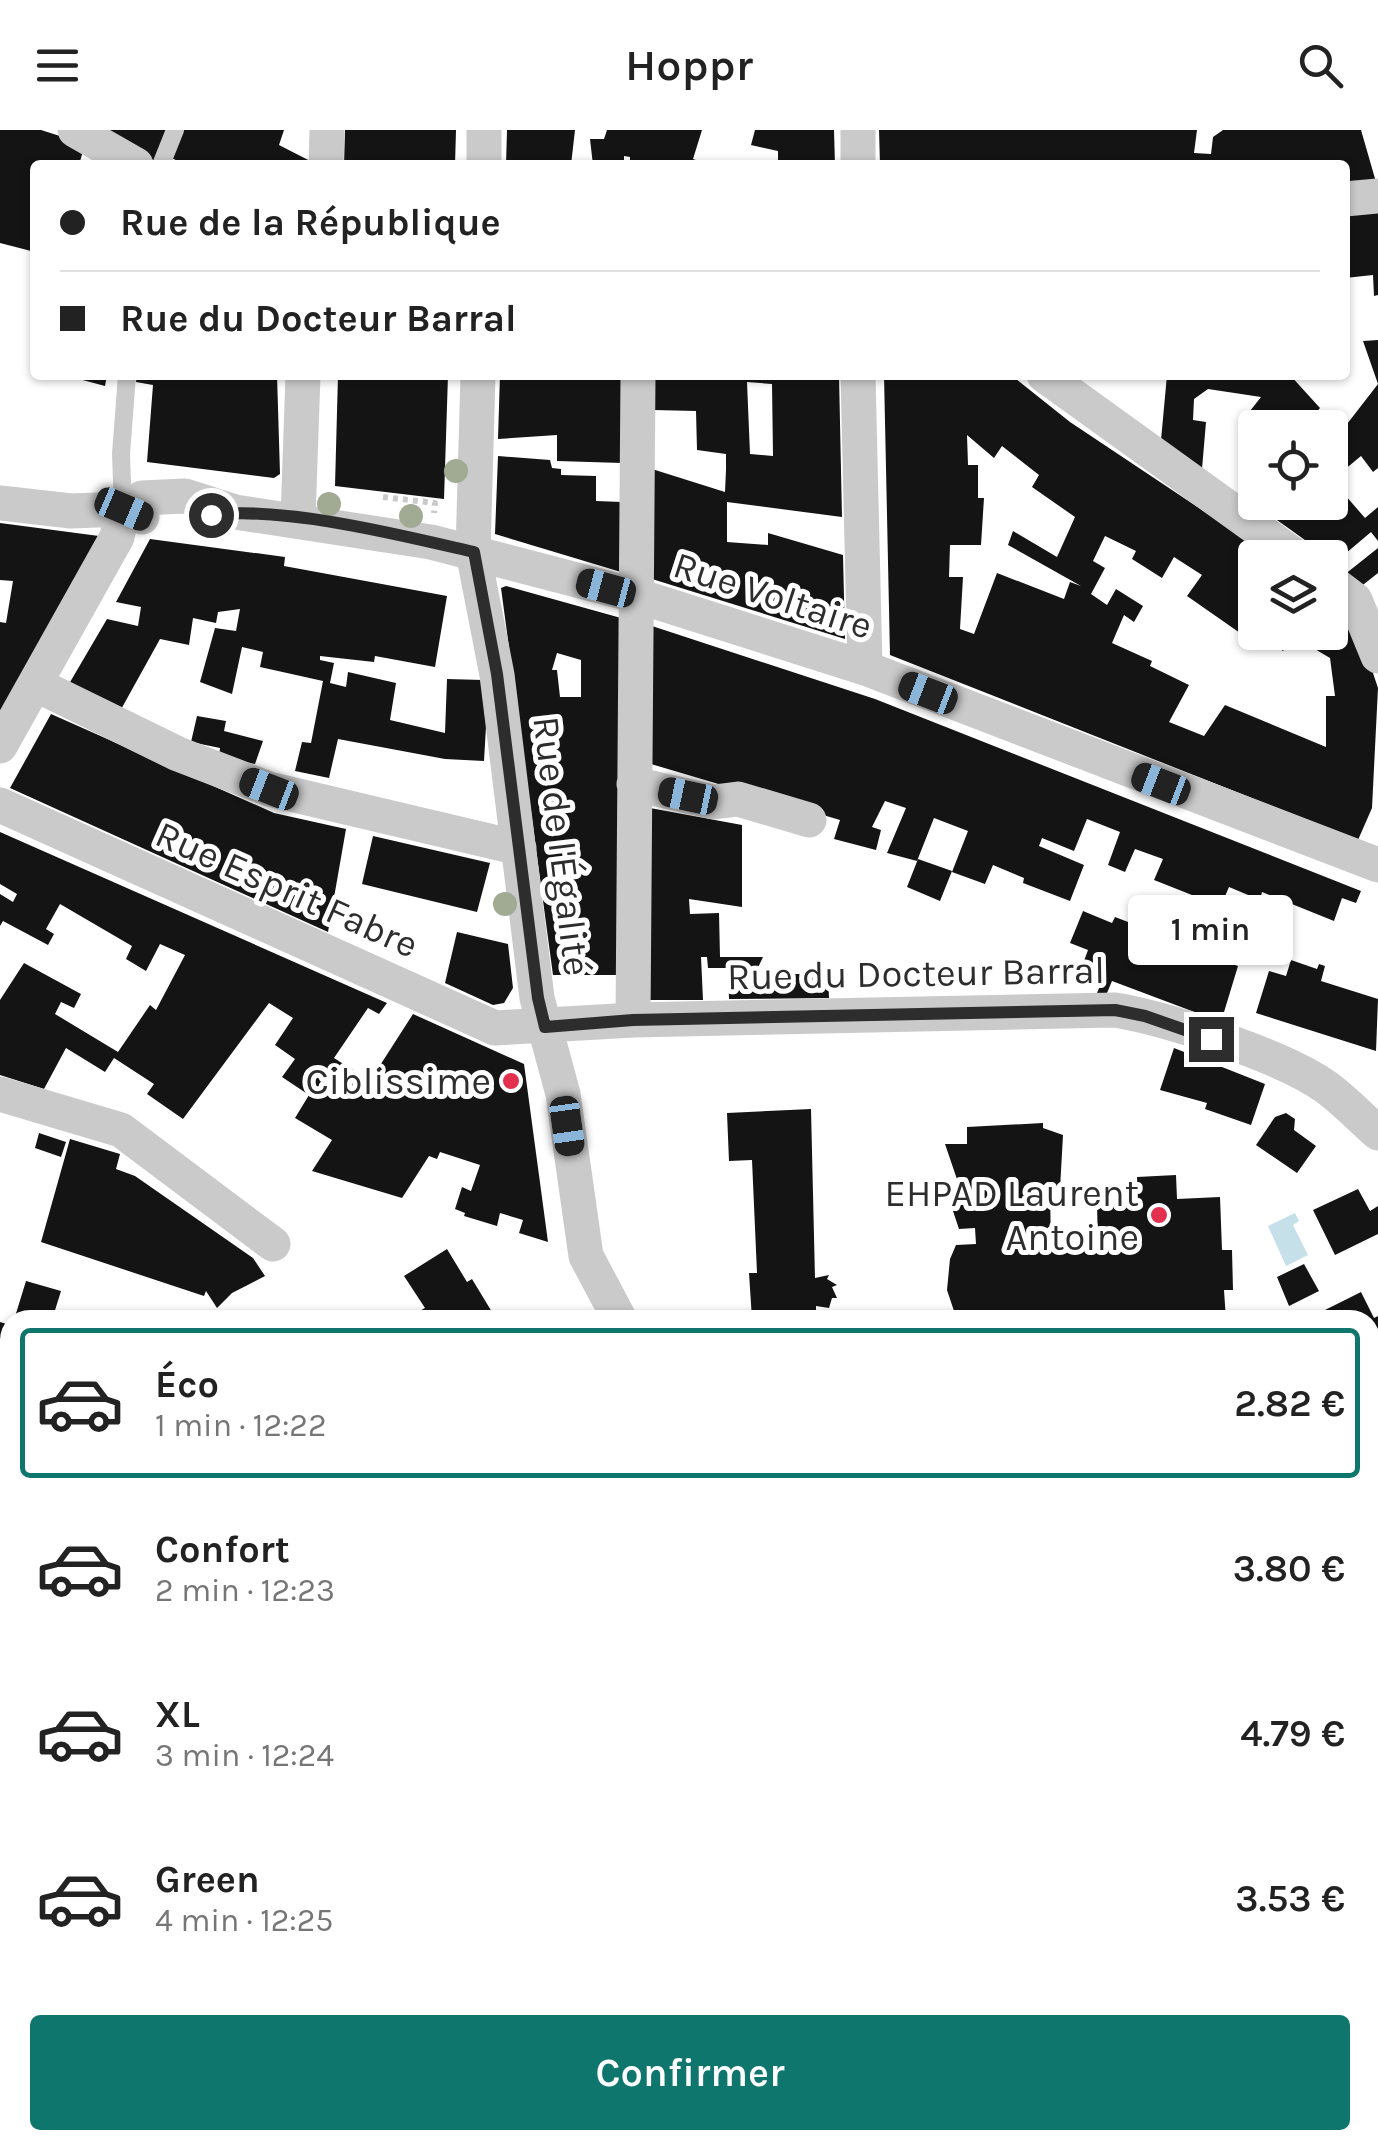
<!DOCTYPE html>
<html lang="fr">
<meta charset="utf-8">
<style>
:root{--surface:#fff;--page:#f2f2f2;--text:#222;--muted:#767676;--line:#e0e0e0;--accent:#0f766e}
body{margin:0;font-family:Karla,sans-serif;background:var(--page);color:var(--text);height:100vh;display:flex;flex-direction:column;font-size:38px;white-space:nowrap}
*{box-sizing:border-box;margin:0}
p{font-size:32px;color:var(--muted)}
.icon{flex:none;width:55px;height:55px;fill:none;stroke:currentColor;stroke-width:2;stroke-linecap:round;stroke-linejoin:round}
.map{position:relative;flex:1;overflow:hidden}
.sheet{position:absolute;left:0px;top:1180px;width:1380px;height:840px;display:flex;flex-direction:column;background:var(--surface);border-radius:30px 30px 0 0;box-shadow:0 2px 8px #0004}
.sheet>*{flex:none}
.hud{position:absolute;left:30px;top:30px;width:1320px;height:220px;border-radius:10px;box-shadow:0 2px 8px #0004;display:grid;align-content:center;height:220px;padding:0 30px;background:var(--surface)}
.tools{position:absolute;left:1238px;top:280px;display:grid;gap:20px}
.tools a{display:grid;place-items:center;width:110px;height:110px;border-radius:10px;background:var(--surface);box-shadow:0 2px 8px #0004;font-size:50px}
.end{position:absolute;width:45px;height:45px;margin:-22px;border:12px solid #2d2d2d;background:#fff;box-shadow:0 0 0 5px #fff}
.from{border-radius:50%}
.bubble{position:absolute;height:70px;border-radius:10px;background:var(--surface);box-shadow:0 2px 8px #0004;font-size:32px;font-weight:600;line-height:70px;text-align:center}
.car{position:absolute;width:30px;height:60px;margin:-30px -15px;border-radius:12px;box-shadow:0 0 8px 2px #0007;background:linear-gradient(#222 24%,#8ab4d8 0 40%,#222 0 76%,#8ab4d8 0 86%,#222 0)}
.hud b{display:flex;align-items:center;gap:35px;height:95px;font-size:38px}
.hud b+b{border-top:2px solid var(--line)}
.hud i{width:25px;height:25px;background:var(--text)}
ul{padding:18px 0 0;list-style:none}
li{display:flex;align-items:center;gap:30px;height:150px;margin:0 20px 15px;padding:0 10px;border:5px solid transparent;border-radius:10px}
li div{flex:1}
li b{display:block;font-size:38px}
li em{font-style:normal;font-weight:600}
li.selected{border-color:var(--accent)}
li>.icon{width:90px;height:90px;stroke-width:1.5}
.action{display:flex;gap:20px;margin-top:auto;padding:20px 30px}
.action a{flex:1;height:115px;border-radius:10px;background:var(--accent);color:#fff;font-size:40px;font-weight:600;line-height:115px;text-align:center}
header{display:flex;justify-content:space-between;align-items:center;height:130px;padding:0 30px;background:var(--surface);font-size:45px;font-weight:600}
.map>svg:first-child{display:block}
.water{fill:#c6e0ea}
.building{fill:#141414;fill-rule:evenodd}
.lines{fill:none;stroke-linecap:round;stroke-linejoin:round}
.path{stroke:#cacaca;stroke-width:6;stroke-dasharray:5 5;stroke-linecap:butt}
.service{stroke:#cacaca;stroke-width:18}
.minor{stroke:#cacaca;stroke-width:35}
.tree{fill:#a1ab93}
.route{stroke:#2d2d2d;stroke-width:12}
.poi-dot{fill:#e2304e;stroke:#fff;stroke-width:4}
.labels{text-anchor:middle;stroke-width:10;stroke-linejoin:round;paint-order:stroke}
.street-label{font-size:38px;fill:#2d2d2d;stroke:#fff}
.poi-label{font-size:38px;fill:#2d2d2d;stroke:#fff;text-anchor:end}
</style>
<header><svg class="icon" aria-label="menu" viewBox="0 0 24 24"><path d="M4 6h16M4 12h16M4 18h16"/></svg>Hoppr<svg class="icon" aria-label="search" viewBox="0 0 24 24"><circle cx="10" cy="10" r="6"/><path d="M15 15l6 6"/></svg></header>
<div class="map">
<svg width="1378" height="2020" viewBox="0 0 1378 2020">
<rect width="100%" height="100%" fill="#fff"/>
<path class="water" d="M1295 1083 1299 1091 1293 1095 1308 1125 1286 1136 1268 1096Z"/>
<path class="building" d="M0 0H41L85 14 79 35H35V122L0 113Z
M96 0H167L155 31Z
M183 0H284L279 15 318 35H188L171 28Z
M345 0H456L455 35H344Z
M507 0H575L571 35H506Z
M607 0H702L693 29 710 35H630V27L624 26V35H593L590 9H604Z
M755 0H834L835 35H778V21L751 15Z
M879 0H1197L1194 23 1211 24 1213 7 1223 0H1361L1376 52 1345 55V35H880Z
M1378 81V165L1374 166 1373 145 1345 148V85Z
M1378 210V254L1363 211Z
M64 245H107L105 256Z
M137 245H277L280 344 274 348 147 332 153 255 136 252Z
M338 245H448L444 369 335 356Z
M500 245H623L622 333 557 331V305L498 309Z
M653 245H839L842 387 727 372V412L768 415V403L843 425 845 509 652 449V339L725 362 726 340V324L697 320 696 281 653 280ZM747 252 772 254 773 326 750 324Z
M884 245H1011L1070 292 1274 428H1255V502H1330V485L1351 499 1367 525 1378 558 1372 678 1358 710 890 525ZM967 305 994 328 1002 316 1039 345 1032 357 1075 387 1057 427 1013 401 1008 415 1081 456 1070 452 1064 469 997 443 974 504 960 499 963 447H949L950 415H981L984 368H978V335H968ZM1105 406 1136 421 1132 429 1162 448 1174 427 1202 445 1187 466 1263 519 1269 511 1283 521 1293 506 1330 528 1335 566H1326V617L1225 575 1204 606 1169 592 1189 555 1150 536 1152 531 1112 513 1124 485 1134 492 1143 476 1116 459 1107 475 1091 464 1105 438 1093 431Z
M1167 245H1290L1320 278 1304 298H1255V304L1243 290 1261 267 1208 259 1194 269 1193 290 1206 292 1202 339 1161 310Z
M1378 254V338L1373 342 1361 326 1332 350 1365 388 1378 377V411L1371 402 1332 435 1330 428 1263 380 1272 372H1330V316Z
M498 326 550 330 552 338 561 339V345L596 346V371L622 372 621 442 495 404Z
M0 393 99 406 0 587V492L6 493 13 451 0 450Z
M150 409 285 427 284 436 447 466 435 537 375 526 374 532 320 526V530L334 533 330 553 346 557 348 542 396 553 390 590 445 603 447 549 483 550 487 579 484 631 445 629 338 609 329 648 295 641 302 612 311 613 323 551 260 537 263 522 242 517 232 564 200 552 215 498 236 501 240 479 218 482 216 493 193 488 189 515 160 509 119 583 66 559 107 489 138 496 141 477 116 472Z
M1378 418V443L1359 458 1344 445Z
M506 456 621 488V845H553L501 458ZM557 523 581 530V567H560L557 540H552Z
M652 496 875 569 1361 761 1356 773 1342 768 1334 791 1262 762 1260 770 1229 757 1223 771 1217 767 1213 778 1221 781 1204 824 1238 836 1221 892 1112 851 1107 863H1097L1103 849 1081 839 1088 820 1070 813 1083 781 1112 793 1115 787 1136 795 1134 799 1191 820 1198 802 1190 798 1202 769 1154 750 1163 729 1135 719 1125 742 1108 735 1120 702 1087 689 1074 721 1042 708 1039 716 1084 735 1070 771 1023 753 1024 748 993 735 985 754 952 742 968 701 934 688 917 731 887 723 906 678 885 671 872 697 881 700 876 720 834 709 840 690 651 634Z
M51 584 274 683 346 699 328 802 10 658Z
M197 586 226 591 224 601 263 611 255 634 219 627 220 618 191 612Z
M650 678 742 695V777L689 769 690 784 719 783 720 827H763L755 844H828L829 868 729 869 728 838H708L707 827H701L703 870H649Z
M0 702 387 873 379 884 368 878 334 928 370 951 413 884 524 934 548 1112 519 1103 523 1090 500 1083 497 1096 464 1086 465 1083 455 1079 462 1057 471 1061 480 1035 440 1022 437 1029 429 1026 402 1068 312 1041 332 1010 295 988 309 965 282 947 295 929 275 915 293 888 269 873 183 989 147 964 154 954 114 928 105 942 66 918 44 959 0 945V870L24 833 81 864 74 878 61 872 55 884 118 922 150 875 156 880 185 825 160 814 146 841 126 829 132 816 60 774 46 799 54 804 48 815 3 791 0 796V764L13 772 17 764 0 754Z
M373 706 490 733 477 782 362 754Z
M918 729 952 741 940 771 907 757Z
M457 802 508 814 513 858 504 873 493 875 445 853Z
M1291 830 1317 839 1319 834 1325 836 1321 851 1378 869 1376 921 1256 883 1269 841 1286 846Z
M1174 918 1265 954 1251 995 1205 979 1207 973 1160 960Z
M811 979 815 1148 829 1145 827 1149 837 1155 832 1157 837 1168H832L829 1178 816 1176V1190L752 1189 749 1143H757L752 1030 729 1031 727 983Z
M1286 983 1295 989 1294 1000 1316 1016 1297 1043 1256 1015 1275 987Z
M1043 993V998L1063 1005 1060 1059H1050L1051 1120 1098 1119 1097 1072 1138 1071 1137 1047 1176 1045 1177 1069 1220 1067 1222 1120H1232L1233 1160H1224L1226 1190H957L947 1160 950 1129 956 1115 976 1114 975 1098 959 1099 949 1069 962 1064 945 1014H967V997Z
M39 1003 66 1012 61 1027 35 1018Z
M70 1009 120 1024 116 1039 135 1046 253 1128 265 1146 232 1163 217 1178 206 1161 204 1166 41 1112Z
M1358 1059 1370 1081 1378 1076V1104L1335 1125 1313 1080Z
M447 1119 467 1152 472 1149 495 1187 416 1190 412 1185 425 1178 404 1146Z
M1304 1134 1319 1161 1289 1176 1277 1147Z
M26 1151 61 1161 52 1190H14Z
M1361 1162 1374 1188 1378 1186V1211L1370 1215V1190H1328L1323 1181Z
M0 1192 10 1195V1295L0 1292Z
M1378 1274V1315L1370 1307V1279Z
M1370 1374 1378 1382V1399L1374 1403 1378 1408V1472L1370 1478Z
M9 1502 10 1540 0 1541V1503Z
M1378 1656V1786L1370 1779V1662Z
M10 1753V1808L0 1803V1776Z
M0 1826 10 1832V1885L0 1880Z
M1370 1991 1375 1995 1378 1991V2020H1360L1358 2010H1370Z
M0 1997 10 2000V2010H42L72 2020H0Z
M242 2010H281L278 2020 240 2018Z
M631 2010H680L677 2020H628Z
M782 2010H944L957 2014 958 2010H985L983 2020H780Z
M1140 2010H1202L1201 2020H1138Z
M1313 2010H1354L1346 2020H1325Z"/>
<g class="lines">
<path class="path" d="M383 367 435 373 434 383"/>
<path class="service" d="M161 35 175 0
M123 379 121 324 127 245
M1370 1346 1378 1355"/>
<path class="minor" d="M75 0 136 35
M326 35 327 0
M484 35V0
M858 35V0
M1345 69 1378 66
M478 245 473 422 497 545 537 868 563 964 586 1126 620 1190
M858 245 865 538
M1044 245 1298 428
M0 373 71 381 123 379 142 387
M123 379 142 368 185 366 235 382 431 412 638 466 865 538 1378 735
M298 389 303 245
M1330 451 1355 470 1378 526
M35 554 178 624 269 659 519 718
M0 616 117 407 123 379
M634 654 714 672 738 669 809 690
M0 675 495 898 633 890 1115 880C1168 889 1283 926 1326 957 1344 970 1361 988 1378 1003
M633 890 638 245
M0 964 121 1000 273 1114
M1370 1914 1378 1920
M0 1928 10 1933
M118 2010 126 2020
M757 2020 760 2010"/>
</g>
<g class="tree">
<circle cx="456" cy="341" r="12"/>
<circle cx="329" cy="374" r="12"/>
<circle cx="411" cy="386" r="12"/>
<circle cx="505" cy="774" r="12"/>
</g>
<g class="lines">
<path class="route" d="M211 385C285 376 400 405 474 422L497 544 538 868 545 897 633 890 1115 880 1145 886 1211 909"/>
</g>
<g class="poi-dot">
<circle cx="511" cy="951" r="10"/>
<circle cx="1159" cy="1085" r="10"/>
</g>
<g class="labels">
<g class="street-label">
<text transform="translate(773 465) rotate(18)" y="13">Rue Voltaire</text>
<text transform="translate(562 716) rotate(83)" y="13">Rue de l'Égalité</text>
<text transform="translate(287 759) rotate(24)" y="13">Rue Esprit Fabre</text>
<text transform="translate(916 843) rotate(-1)" y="13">Rue du Docteur Barral</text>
</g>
<g class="poi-label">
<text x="491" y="964">Ciblissime</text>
<text x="1139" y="1076">EHPAD Laurent<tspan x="1139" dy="44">Antoine</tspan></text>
</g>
</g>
</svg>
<div class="tools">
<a><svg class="icon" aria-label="locate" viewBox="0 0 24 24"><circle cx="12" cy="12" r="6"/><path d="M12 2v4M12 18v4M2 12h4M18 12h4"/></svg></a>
<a><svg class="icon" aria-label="layers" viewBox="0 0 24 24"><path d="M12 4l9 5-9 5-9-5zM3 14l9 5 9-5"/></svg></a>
</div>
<i class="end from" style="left:211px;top:385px"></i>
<i class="end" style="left:1211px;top:909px"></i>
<div class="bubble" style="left:1128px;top:765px;width:165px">1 min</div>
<i class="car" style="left:124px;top:379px;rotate:113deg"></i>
<i class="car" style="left:606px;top:458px;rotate:285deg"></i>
<i class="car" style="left:928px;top:563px;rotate:291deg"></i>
<i class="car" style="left:1161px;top:654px;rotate:291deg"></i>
<i class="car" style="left:269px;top:659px;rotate:291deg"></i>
<i class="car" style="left:688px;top:666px;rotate:282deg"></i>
<i class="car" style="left:567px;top:996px;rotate:172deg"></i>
<div class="hud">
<b><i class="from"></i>Rue de la République</b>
<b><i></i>Rue du Docteur Barral</b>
</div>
<section class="sheet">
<ul>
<li class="selected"><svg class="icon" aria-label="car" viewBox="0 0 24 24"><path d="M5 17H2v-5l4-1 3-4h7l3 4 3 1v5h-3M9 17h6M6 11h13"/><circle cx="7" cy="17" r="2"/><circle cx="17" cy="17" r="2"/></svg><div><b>Éco</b><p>1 min · 12:22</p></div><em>2.82 €</em></li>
<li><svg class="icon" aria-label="car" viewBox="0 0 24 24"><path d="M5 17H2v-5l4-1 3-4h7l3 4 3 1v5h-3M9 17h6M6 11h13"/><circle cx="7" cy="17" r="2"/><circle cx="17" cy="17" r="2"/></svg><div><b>Confort</b><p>2 min · 12:23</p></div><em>3.80 €</em></li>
<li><svg class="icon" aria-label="car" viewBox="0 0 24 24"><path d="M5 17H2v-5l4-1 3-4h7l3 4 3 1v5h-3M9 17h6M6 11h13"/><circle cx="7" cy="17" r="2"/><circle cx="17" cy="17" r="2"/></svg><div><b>XL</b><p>3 min · 12:24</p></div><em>4.79 €</em></li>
<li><svg class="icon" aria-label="car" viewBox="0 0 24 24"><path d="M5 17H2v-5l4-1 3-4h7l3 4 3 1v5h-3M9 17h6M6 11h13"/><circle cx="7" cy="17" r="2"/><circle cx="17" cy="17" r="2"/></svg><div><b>Green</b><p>4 min · 12:25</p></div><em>3.53 €</em></li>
</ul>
<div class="action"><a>Confirmer</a></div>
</section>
</div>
